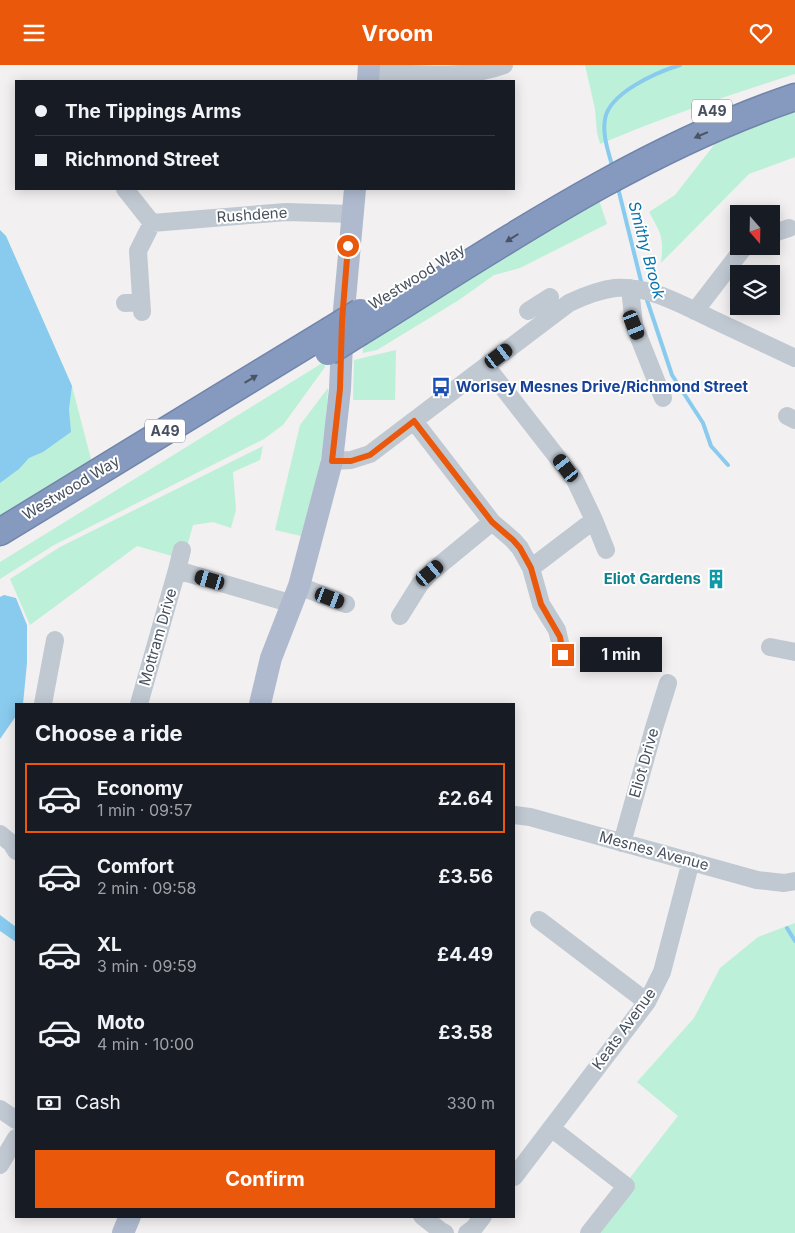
<!DOCTYPE html>
<meta charset="utf-8">
<style>
:root{--surface:#171b24;--page:#242831;--text:#f1f3f6;--muted:#9ea1a6;--line:#363941;--accent:#ea580c}
body{margin:0;font-family:Inter,sans-serif;background:var(--page);color:var(--text);height:100vh;display:flex;flex-direction:column;font-size:19px;white-space:nowrap}
*{box-sizing:border-box;margin:0}
p{font-size:16px;color:var(--muted)}
.icon{flex:none;width:28px;height:28px;fill:none;stroke:currentColor;stroke-width:2;stroke-linecap:round;stroke-linejoin:round}
.map{position:relative;flex:1;overflow:hidden}
.details{position:absolute;left:15px;top:638px;width:500px;height:515px;display:flex;flex-direction:column;background:var(--surface);border-radius:0px;box-shadow:0 2px 12px #0003}
.details>*{flex:none}
.top-card{position:absolute;left:15px;top:15px;width:500px;height:110px;border-radius:0px;box-shadow:0 2px 12px #0003;display:grid;align-content:center;height:110px;padding:0 20px;background:var(--surface)}
.needle{width:32px;rotate:160deg}
.fabs{position:absolute;left:730px;top:140px;display:grid;gap:10px}
.fabs a{display:grid;place-items:center;width:50px;height:50px;border-radius:0px;background:var(--surface);box-shadow:0 2px 12px #0003;font-size:25px}
.end{position:absolute;width:22px;height:22px;margin:-11px;border:6px solid #ea580c;background:#fff;box-shadow:0 0 0 2px #fff}
.from{border-radius:50%}
.bubble{position:absolute;height:35px;border-radius:0px;background:var(--surface);box-shadow:0 2px 12px #0003;font-size:16px;font-weight:700;line-height:35px;text-align:center}
.car{position:absolute;width:15px;height:30px;margin:-15px -8px;border-radius:6px;box-shadow:0 0 4px 1px #0007;background:linear-gradient(#222 24%,#8ab4d8 0 40%,#222 0 76%,#8ab4d8 0 86%,#222 0)}
.top-card b{display:flex;align-items:center;gap:18px;height:48px;font-size:19px}
.top-card b+b{border-top:1px solid var(--line)}
.top-card i{width:12px;height:12px;background:var(--text)}
ul{padding:0;list-style:none}
li{display:flex;align-items:center;gap:15px;height:70px;margin:0 10px 8px;padding:0 10px;border:2px solid transparent;border-radius:0px}
li div{flex:1}
li b{display:block;font-size:19px}
li em{font-style:normal;font-weight:700}
li.selected{border-color:var(--accent)}
li>.icon{width:45px;height:45px;stroke-width:1.5}
h2{padding:0 20px;font-size:22px;line-height:60px}
.pay{display:flex;align-items:center;gap:12px;height:55px;padding:0 20px;font-size:19px}
.pay p{margin-inline-start:auto}
.action{display:flex;gap:10px;margin-top:auto;padding:10px 20px}
.action a{flex:1;height:58px;border-radius:0px;background:var(--accent);color:#fff;font-size:20px;font-weight:700;line-height:58px;text-align:center}
header{display:flex;justify-content:space-between;align-items:center;height:65px;padding:0 20px;background:var(--accent);color:#fff;font-size:22px;font-weight:700}
.map>svg:first-child{display:block}
.green{fill:#bdf0d8}
.water{fill:#89cbee}
.lines{fill:none;stroke-linecap:round;stroke-linejoin:round}
.stream{stroke:#89cbee;stroke-width:4}
.highway-casing{stroke:#7185ab;stroke-width:29}
.minor{stroke:#c0c8d2;stroke-width:18}
.major{stroke:#afbacf;stroke-width:22}
.highway{stroke:#869ac0;stroke-width:26}
.highway-bridge-casing{stroke:#7185ab;stroke-width:29;stroke-linecap:butt}
.highway-bridge{stroke:#869ac0;stroke-width:26}
.oneway{fill:#4a5463}
.route{stroke:#ea580c;stroke-width:6}
.labels{text-anchor:middle;stroke-width:4;stroke-linejoin:round;paint-order:stroke}
.shield{fill:#fff;stroke:#7e848e;stroke-width:1}
.shield-label{font-size:14px;font-weight:bold;fill:#47505e}
.street-label{font-size:15px;fill:#47505e;stroke:#fff}
.transit-label{font-size:15px;font-weight:bold;fill:#164399;stroke:#fff;text-anchor:start}
.culture-label{font-size:15px;font-weight:bold;fill:#0d838f;stroke:#fff;text-anchor:end}
.water-label{font-size:16px;font-style:italic;fill:#0975af;stroke:#fff}
</style>
<header><svg class="icon" aria-label="menu" viewBox="0 0 24 24"><path d="M4 6h16M4 12h16M4 18h16"/></svg>Vroom<svg class="icon" aria-label="heart" viewBox="0 0 24 24"><path d="M12 20l-8-8c-3-5 5-10 8-4 3-6 11-1 8 4z"/></svg></header>
<div class="map">
<svg width="795" height="1168" viewBox="0 0 795 1168">
<rect width="100%" height="100%" fill="#f2f0f0"/>
<path class="green" d="M585 0H795V9C729 30 664 52 600 79L597 68 595 44Z
M795 45V92L749 109 661 198C664 171 661 169 649 147L675 130 721 71Z
M597 129 607 159 520 203 494 210 459 235 377 285 363 288 362 272Z
M0 165 6 171 72 321 92 398 0 455Z
M396 285 395 335H353L354 295Z
M324 297 325 302 283 360 264 374 54 480 0 514V497Z
M328 323 326 357 320 399 301 471 275 465 300 360Z
M263 381 260 395 233 407 236 445 231 463 213 457 193 460 187 482 174 481 172 491 137 481 30 560 10 514 60 482Z
M795 858V1168H587L678 1051 637 1017 694 953 720 903 758 872Z"/>
<path class="water" d="M0 165 6 171 72 321 69 344 71 367 43 387 29 393 19 404 0 418Z
M4 530 16 533 27 560V598L23 639H16V651L0 674V532Z
M0 850 16 862V877L0 866Z"/>
<g class="lines">
<path class="stream" d="M613 104C609 88 602 71 605 54 609 28 657 7 680 0
M618 123 642 220
M646 232 672 310 703 358 711 381 728 400
M787 863 795 876"/>
<defs>
<path id="highway" d="M360 267C500 180 638 85 795 32
M0 467 329 266"/>
</defs>
<use href="#highway" class="highway-casing"/>
<path class="minor" d="M369 7C412 8 462 16 504 0
M125 124 152 158
M771 169 789 163
M630 223 634 260 663 333
M125 238 141 237
M528 246 550 232
M695 246 745 181
M142 247 138 186 152 158 286 147 352 149
M486 301 575 415 594 455 531 503
M787 351 795 355
M414 356 492 457 513 475 520 483 531 503 541 539 557 565 563 590
M332 396 351 395 370 389 569 238C584 231 598 225 615 223 651 221 682 240 712 254 740 267 767 280 795 293
M594 455 606 485
M177 505 182 485
M299 521 346 539
M400 551 420 519 430 508 492 457
M770 582 795 587
M43 639 55 575
M139 639 177 505 293 539
M514 750 530 752 757 815 784 818 795 816
M0 769 11 778 16 786
M622 778 654 663 668 618
M539 855 647 937
M0 1044 16 1055
M551 1063 626 1121 589 1168
M0 1100 16 1073
M514 1112 647 937 662 907 691 796
M422 1151 441 1166 445 1168
M467 1168 474 1163 483 1151"/>
<path class="major" d="M368 16 369 0
M260 639 271 593 299 521 332 396 340 324 343 256 355 124
M123 1168 130 1151"/>
<use href="#highway" class="highway"/>
<defs>
<path id="highway-bridge" d="M329 266 360 247
M328 287 360 267"/>
</defs>
<use href="#highway-bridge" class="highway-bridge-casing"/>
<use href="#highway-bridge" class="highway-bridge"/>
</g>
<defs><path id="oneway-solid" d="M-6-.8H1V-3.2L6.5 0L1 3.2V.8H-6Z" transform="scale(1.25)"/></defs>
<g class="oneway">
<use href="#oneway-solid" transform="translate(701 70) rotate(157)"/>
<use href="#oneway-solid" transform="translate(512 173) rotate(148)"/>
<use href="#oneway-solid" transform="translate(251 314) rotate(-31)"/>
</g>
<g class="lines">
<path class="route" d="M348 181 342 256 340 324 332 396H351L370 390 414 356 492 457 513 475 520 483 531 503 541 539 560 572 563 590"/>
</g>
<defs>
<symbol id="bus-bare" viewBox="-9 -9 18 18"><path d="M-5-6H5V4H4V6H2V4H-2V6H-4V4H-5ZM-3.5-4V0h7V-4ZM-3.5 1.2v1.5H-2V1.2ZM2 1.2v1.5H3.5V1.2Z" fill="#1a4fb4" stroke="#fff" stroke-width="2.5" paint-order="stroke"/></symbol>
<symbol id="building-bare" viewBox="-9 -9 18 18"><path d="M-4-6H4V6H1V3H-1V6H-4ZM-2.5-4.3h1.7v1.8h-1.7ZM.8-4.3h1.7v1.8H.8ZM-2.5-1h1.7V.8h-1.7ZM.8-1h1.7V.8H.8Z" fill="#0f9aa8" stroke="#fff" stroke-width="2.5" paint-order="stroke"/></symbol>
</defs>
<g fill-rule="evenodd">
<use href="#bus-bare" x="427" y="308" width="28" height="28"/>
<use href="#building-bare" x="702" y="500" width="28" height="28"/>
</g>
<g class="labels">
<g class="shield">
<rect x="692" y="34.5" width="40" height="23" rx="4"/>
<rect x="145" y="354.5" width="40" height="23" rx="4"/>
</g>
<g class="shield-label">
<text x="712" y="51">A49</text>
<text x="165" y="371">A49</text>
</g>
<g class="street-label">
<text transform="translate(252 150) rotate(-4)" y="5">Rushdene</text>
<text transform="translate(417 212) rotate(-32)" y="5">Westwood Way</text>
<text transform="translate(71 423) rotate(-31)" y="5">Westwood Way</text>
<text transform="translate(158 572) rotate(-74)" y="5">Mottram Drive</text>
<text transform="translate(644 698) rotate(-74)" y="5">Eliot Drive</text>
<text transform="translate(654 786) rotate(15)" y="5">Mesnes Avenue</text>
<text transform="translate(624 964) rotate(-54)" y="5">Keats Avenue</text>
</g>
<g class="transit-label">
<text x="456" y="327">Worlsey Mesnes Drive/Richmond Street</text>
</g>
<g class="culture-label">
<text x="701" y="519">Eliot Gardens</text>
</g>
<g class="water-label">
<text transform="translate(647 185) rotate(75)" y="6">Smithy Brook</text>
</g>
</g>
</svg>
<div class="fabs">
<a><svg class="needle" viewBox="-14 -14 28 28"><path d="M0-13l5 13h-10z" fill="#e53935"/><path d="M0 13l5-13h-10z" fill="#9ea1a6"/></svg></a>
<a><svg class="icon" aria-label="layers" viewBox="0 0 24 24"><path d="M12 4l9 5-9 5-9-5zM3 14l9 5 9-5"/></svg></a>
</div>
<i class="end from" style="left:348px;top:181px"></i>
<i class="end" style="left:563px;top:590px"></i>
<div class="bubble" style="left:580px;top:572px;width:82px">1 min</div>
<i class="car" style="left:634px;top:260px;rotate:158deg"></i>
<i class="car" style="left:499px;top:291px;rotate:53deg"></i>
<i class="car" style="left:566px;top:403px;rotate:323deg"></i>
<i class="car" style="left:430px;top:508px;rotate:50deg"></i>
<i class="car" style="left:210px;top:515px;rotate:286deg"></i>
<i class="car" style="left:330px;top:533px;rotate:111deg"></i>
<div class="top-card">
<b><i class="from"></i>The Tippings Arms</b>
<b><i></i>Richmond Street</b>
</div>
<section class="details">
<h2>Choose a ride</h2>
<ul>
<li class="selected"><svg class="icon" aria-label="car" viewBox="0 0 24 24"><path d="M5 17H2v-5l4-1 3-4h7l3 4 3 1v5h-3M9 17h6M6 11h13"/><circle cx="7" cy="17" r="2"/><circle cx="17" cy="17" r="2"/></svg><div><b>Economy</b><p>1 min · 09:57</p></div><em>£2.64</em></li>
<li><svg class="icon" aria-label="car" viewBox="0 0 24 24"><path d="M5 17H2v-5l4-1 3-4h7l3 4 3 1v5h-3M9 17h6M6 11h13"/><circle cx="7" cy="17" r="2"/><circle cx="17" cy="17" r="2"/></svg><div><b>Comfort</b><p>2 min · 09:58</p></div><em>£3.56</em></li>
<li><svg class="icon" aria-label="car" viewBox="0 0 24 24"><path d="M5 17H2v-5l4-1 3-4h7l3 4 3 1v5h-3M9 17h6M6 11h13"/><circle cx="7" cy="17" r="2"/><circle cx="17" cy="17" r="2"/></svg><div><b>XL</b><p>3 min · 09:59</p></div><em>£4.49</em></li>
<li><svg class="icon" aria-label="car" viewBox="0 0 24 24"><path d="M5 17H2v-5l4-1 3-4h7l3 4 3 1v5h-3M9 17h6M6 11h13"/><circle cx="7" cy="17" r="2"/><circle cx="17" cy="17" r="2"/></svg><div><b>Moto</b><p>4 min · 10:00</p></div><em>£3.58</em></li>
</ul>
<div class="pay"><svg class="icon" aria-label="cash" viewBox="0 0 24 24"><path d="M3 7h18v10H3z"/><circle cx="12" cy="12" r="2"/></svg>Cash<p>330 m</p></div>
<div class="action"><a>Confirm</a></div>
</section>
</div>
